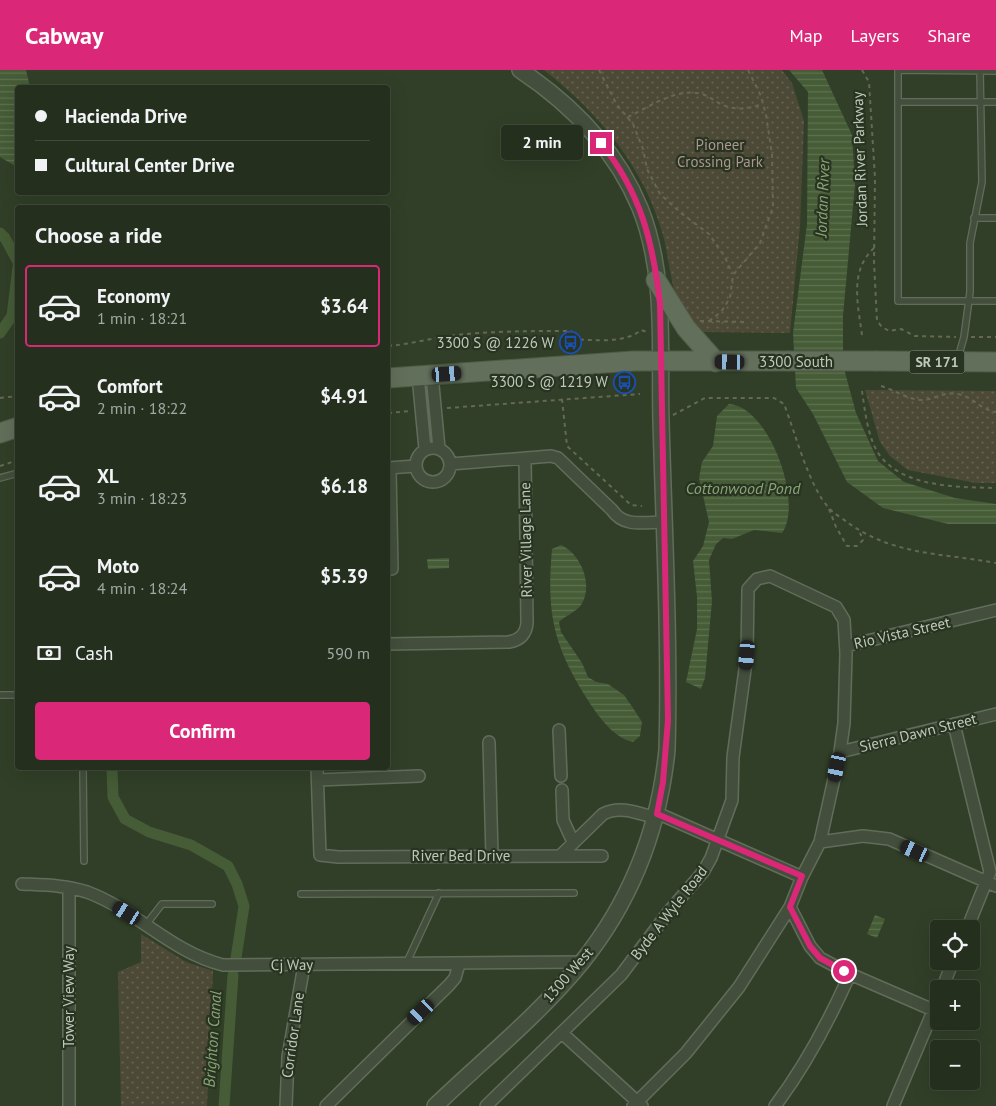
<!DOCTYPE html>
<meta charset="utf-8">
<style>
:root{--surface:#252f1e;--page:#313b2b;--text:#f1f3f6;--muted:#a3a9a4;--line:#424a3c;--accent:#db2777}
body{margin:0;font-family:"PT Sans",sans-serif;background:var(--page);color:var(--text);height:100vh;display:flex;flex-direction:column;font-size:19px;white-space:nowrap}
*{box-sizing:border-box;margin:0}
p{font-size:16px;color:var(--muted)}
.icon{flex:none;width:28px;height:28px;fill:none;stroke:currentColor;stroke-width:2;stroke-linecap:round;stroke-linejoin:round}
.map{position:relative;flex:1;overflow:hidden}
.details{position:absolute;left:15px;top:135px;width:375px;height:565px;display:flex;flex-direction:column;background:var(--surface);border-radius:5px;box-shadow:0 5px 20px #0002,0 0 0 1px var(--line)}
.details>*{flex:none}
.banner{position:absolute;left:15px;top:15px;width:375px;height:110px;border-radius:5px;box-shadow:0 5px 20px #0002,0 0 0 1px var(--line);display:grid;align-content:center;height:110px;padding:0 20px;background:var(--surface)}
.controls{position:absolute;left:930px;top:850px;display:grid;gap:10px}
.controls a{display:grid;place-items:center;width:50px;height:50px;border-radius:5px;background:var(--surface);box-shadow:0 5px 20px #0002,0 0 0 1px var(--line);font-size:25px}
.end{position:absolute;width:22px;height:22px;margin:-11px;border:6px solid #db2777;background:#fff;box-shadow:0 0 0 2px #fff}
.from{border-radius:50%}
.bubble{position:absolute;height:35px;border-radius:5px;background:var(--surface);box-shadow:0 5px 20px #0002,0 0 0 1px var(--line);font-size:16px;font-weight:600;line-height:35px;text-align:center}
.car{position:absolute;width:15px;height:30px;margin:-15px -8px;border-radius:6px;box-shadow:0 0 4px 1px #0007;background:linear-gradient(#222 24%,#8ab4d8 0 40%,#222 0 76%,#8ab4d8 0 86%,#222 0)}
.banner b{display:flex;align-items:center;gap:18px;height:48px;font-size:19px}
.banner b+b{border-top:1px solid var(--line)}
.banner i{width:12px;height:12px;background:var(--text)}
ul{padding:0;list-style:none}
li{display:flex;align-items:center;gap:15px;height:82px;margin:0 10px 8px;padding:0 10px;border:2px solid transparent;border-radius:5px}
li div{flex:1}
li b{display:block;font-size:19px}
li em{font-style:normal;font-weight:600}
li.on{border-color:var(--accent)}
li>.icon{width:45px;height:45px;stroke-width:1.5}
h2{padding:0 20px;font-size:22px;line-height:60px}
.pay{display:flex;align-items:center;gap:12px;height:55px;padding:0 20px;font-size:19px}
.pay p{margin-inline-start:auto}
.cta{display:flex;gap:10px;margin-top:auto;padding:10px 20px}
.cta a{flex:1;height:58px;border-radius:5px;background:var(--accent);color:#fff;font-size:20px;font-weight:600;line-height:58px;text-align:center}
header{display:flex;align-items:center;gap:30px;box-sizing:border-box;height:70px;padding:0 25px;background:var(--accent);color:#fff}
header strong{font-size:24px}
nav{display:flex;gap:28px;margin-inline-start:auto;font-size:18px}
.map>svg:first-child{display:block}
.park{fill:url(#park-dots)}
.water{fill:url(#water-rules)}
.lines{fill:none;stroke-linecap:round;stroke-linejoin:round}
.canal{stroke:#455c36;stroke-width:11}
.service-casing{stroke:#616d5a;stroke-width:8}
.minor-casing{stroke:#616d5a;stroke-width:14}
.tertiary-casing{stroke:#616d5a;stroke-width:18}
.primary-casing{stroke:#4f5b48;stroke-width:21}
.path{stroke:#656853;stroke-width:2;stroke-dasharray:4 4;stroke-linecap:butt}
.service{stroke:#434f3c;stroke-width:5.5}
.minor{stroke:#434f3c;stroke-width:11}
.tertiary{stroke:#434f3c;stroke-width:15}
.primary{stroke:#626f5a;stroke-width:19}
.primary-bridge-casing{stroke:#4f5b48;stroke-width:21;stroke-linecap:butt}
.primary-bridge{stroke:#626f5a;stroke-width:19}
.route{stroke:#db2777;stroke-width:6}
.labels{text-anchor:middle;stroke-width:4.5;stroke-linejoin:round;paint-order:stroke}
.shield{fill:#283421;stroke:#919d8b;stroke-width:1}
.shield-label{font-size:14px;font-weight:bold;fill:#becab8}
.park-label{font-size:15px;fill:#ad968e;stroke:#283421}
.street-label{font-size:15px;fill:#becab8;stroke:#283421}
.poi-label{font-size:15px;fill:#becab8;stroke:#283421;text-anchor:end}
.water-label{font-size:16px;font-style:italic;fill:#88a575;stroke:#283421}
</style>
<header>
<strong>Cabway</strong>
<nav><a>Map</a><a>Layers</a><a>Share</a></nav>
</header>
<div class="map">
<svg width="996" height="1036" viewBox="0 0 996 1036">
<defs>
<pattern id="park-dots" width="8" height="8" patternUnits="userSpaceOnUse" patternTransform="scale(1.25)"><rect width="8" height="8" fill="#4c4a36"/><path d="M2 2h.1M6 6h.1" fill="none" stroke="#646351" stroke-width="1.8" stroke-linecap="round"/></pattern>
<pattern id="water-rules" width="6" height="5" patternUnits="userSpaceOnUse" patternTransform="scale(1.25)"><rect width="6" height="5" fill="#455c36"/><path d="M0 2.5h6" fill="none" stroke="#5e7251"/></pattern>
</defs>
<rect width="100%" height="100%" fill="#313f28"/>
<path class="park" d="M544 0H782L792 13 804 51 800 156 790 263 703 262C672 252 671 193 663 165 644 97 599 43 544 0Z
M865 320 996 321V413H976L908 400 890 386 880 372Z
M141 864 186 892 213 901 207 1036H121L118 902 141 892Z"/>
<path class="water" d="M0 0H26L30 17 18 18 17 97 0 87Z
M789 0H822L852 65 855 114 843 246V295L856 343 878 391 904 412 955 428 996 434V454H948L883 438 847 412 813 344 796 318 793 263 807 154 808 22Z
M729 334C769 336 804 433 782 463L754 460 732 469 723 468 716 474 709 490 712 531 705 608 701 619 686 612 697 559V527L693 491 703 476 709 452 699 408 702 392 713 376 717 346Z
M561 475C581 484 594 515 581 535 576 542 565 546 559 552L561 562 582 593 588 607 596 612 608 614 624 625 633 638 642 652 640 666 633 672C615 668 601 650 591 635 554 578 546 546 552 479Z
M449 488V498L428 499 427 489Z
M875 845 885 849 877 868 867 864Z"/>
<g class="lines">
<path class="canal" d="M0 163 5 168 18 192
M0 263 12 246 18 197
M112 698 113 727 125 749 149 762 191 775 228 796 237 814 244 836 236 888
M224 1036 233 905"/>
<defs>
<path id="service" d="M996 1 898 0V32H996
M898 32V231H996
M974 148H996
M958 288 964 267 970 222V173L982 112 980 0
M0 408 18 403
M0 625H18
M83 698 84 791
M301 824 574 823
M145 856 162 834H212
M406 894 439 823"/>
<path id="minor" d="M432 305 439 378
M418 306 425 379
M416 395a17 17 0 1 1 34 0a17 17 0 1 1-34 0Z
M450 394 551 386 558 388 612 440C624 458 645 452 665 452
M388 398 416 396
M390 398 392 499
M388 574 509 572C520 570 526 564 527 553L525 388
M846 576 996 540
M954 654 990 802 967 859
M559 660 561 706
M489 672 492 786
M840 682 996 644
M317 698 320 785 338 787 602 786
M318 710 419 706
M562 720 563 750 573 772
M657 743 802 807
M820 772 863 766 889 769 996 816
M560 786 603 744C620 735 638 743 656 748
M22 814C43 815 66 815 87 822 136 840 171 882 223 895L581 892
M790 837 810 876 820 888 850 904 933 940
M942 919 953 891
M563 964 642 1036
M69 1036V818
M286 1036 288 987 304 895
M326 1036 449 915 455 908 459 894
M486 1036 621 905 670 840 703 802 711 788 732 730 733 687 747 585 748 519 757 509 770 506 836 537 844 550 846 584 844 653 840 682 820 772 802 807 790 837 739 917 686 983 633 1036
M775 1036C806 995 829 951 850 904
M893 1036 939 927"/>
<path id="tertiary" d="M435 1036C484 989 539 945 582 892 631 831 659 758 667 680 670 570 664 461 661 351 659 280 667 205 640 138 616 80 571 34 520 0"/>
<path id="primary" d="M656 210 686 258 716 292
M877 291 996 292
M388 308 633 291H788
M0 363 18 357"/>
</defs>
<use href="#service" class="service-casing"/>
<use href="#minor" class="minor-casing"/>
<use href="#tertiary" class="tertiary-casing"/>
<use href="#primary" class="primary-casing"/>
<path class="path" d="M599 0 617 35 633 54 643 79 647 99 660 124 681 143 709 164 725 187 732 204
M862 0 869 12 875 108 874 192 877 251 882 257 889 261 901 259 915 266 956 267
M628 47C647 38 675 19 697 23 704 24 710 27 715 31 733 41 744 40 763 34
M700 251 747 252
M709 251 721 242 730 228 733 205 760 173 773 137 772 84 766 45 761 26 748 0
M862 265C858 235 849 201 874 178
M971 267H996
M388 276C411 274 433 268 456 265 494 261 532 261 571 261L572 269C592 270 625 274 641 260L647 262
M881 316C895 320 908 330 922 330 934 330 944 321 957 324 972 326 981 340 996 342
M862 321C865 341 868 371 881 387 906 418 960 417 996 418
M0 328 18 326
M562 329 567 376 631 435 642 436
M447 338 640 324
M388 343 410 341
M673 345 705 328H774L784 334C795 362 809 417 829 438 834 444 842 448 847 452 894 486 943 483 996 493
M0 396 18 390
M829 439 836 457 847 476H857L863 470 860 463"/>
<use href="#service" class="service"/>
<use href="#minor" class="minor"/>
<use href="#tertiary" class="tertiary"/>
<use href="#primary" class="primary"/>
<defs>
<path id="primary-bridge" d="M788 291H877"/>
</defs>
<use href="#primary-bridge" class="primary-bridge-casing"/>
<use href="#primary-bridge" class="primary-bridge"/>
</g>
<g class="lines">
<path class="route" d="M601 73C641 123 653 172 660 234L668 650 663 712 657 744 802 806 790 837 810 876 820 888 844 901"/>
</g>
<defs>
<symbol id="bus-ring" viewBox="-11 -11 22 22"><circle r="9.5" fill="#283421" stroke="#1a4fb4" stroke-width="1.5"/><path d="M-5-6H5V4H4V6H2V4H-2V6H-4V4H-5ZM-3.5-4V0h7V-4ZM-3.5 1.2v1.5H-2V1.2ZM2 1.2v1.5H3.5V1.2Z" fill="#1a4fb4"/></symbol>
</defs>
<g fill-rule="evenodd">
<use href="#bus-ring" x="558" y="260" width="25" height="25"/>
<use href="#bus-ring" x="612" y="300" width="25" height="25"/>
</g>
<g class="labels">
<rect class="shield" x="909.5" y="280.5" width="55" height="23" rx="4"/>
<g class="shield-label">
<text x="937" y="297">SR 171</text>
</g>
<g class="park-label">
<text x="720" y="80">Pioneer<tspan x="720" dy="17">Crossing Park</tspan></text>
</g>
<g class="street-label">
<text transform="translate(860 89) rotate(-92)" y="5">Jordan River Parkway</text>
<text x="796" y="297">3300 South</text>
<text transform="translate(526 470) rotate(-91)" y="5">River Village Lane</text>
<text transform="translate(902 563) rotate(-13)" y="5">Rio Vista Street</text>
<text transform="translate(918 663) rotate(-14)" y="5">Sierra Dawn Street</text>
<text x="461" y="791">River Bed Drive</text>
<text transform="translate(669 843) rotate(-52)" y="5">Byde A Wyle Road</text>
<text transform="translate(292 895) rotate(-1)" y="5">Cj Way</text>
<text transform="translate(568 905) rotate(-49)" y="5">1300 West</text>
<text transform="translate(69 927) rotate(-90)" y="5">Tower View Way</text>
<text transform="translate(293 965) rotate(-82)" y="5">Corridor Lane</text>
</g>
<g class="poi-label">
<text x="554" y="278">3300 S @ 1226 W</text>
<text x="608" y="317">3300 S @ 1219 W</text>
</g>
<g class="water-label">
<text transform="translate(822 128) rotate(-88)" y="6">Jordan River</text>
<text x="743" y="424">Cottonwood Pond</text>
<text transform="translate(212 969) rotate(-86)" y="6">Brighton Canal</text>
</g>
</g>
</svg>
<div class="controls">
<a><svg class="icon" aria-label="locate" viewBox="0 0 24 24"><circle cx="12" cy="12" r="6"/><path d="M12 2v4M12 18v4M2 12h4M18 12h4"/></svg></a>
<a>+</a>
<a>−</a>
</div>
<i class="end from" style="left:844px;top:901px"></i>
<i class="end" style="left:601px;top:73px"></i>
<div class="bubble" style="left:501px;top:55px;width:82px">2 min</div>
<i class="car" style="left:730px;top:292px;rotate:271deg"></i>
<i class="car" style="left:447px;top:304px;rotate:86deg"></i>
<i class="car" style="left:747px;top:585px;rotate:185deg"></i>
<i class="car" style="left:837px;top:697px;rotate:192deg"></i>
<i class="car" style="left:915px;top:781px;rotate:295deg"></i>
<i class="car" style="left:127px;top:843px;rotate:301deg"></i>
<i class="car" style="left:421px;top:942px;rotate:227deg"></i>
<div class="banner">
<b><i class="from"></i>Hacienda Drive</b>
<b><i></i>Cultural Center Drive</b>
</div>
<section class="details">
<h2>Choose a ride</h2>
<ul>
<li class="on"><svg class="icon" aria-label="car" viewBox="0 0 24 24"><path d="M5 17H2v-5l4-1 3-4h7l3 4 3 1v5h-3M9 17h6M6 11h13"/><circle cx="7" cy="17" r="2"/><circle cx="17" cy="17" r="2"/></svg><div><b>Economy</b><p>1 min · 18:21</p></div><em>$3.64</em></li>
<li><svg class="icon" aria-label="car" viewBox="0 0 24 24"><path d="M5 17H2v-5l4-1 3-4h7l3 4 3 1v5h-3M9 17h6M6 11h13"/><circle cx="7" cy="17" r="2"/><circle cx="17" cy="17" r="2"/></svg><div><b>Comfort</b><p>2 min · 18:22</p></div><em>$4.91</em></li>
<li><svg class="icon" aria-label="car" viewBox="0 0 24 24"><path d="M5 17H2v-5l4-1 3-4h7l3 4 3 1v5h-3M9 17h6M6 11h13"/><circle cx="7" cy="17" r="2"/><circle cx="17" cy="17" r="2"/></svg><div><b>XL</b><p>3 min · 18:23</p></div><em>$6.18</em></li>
<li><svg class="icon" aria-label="car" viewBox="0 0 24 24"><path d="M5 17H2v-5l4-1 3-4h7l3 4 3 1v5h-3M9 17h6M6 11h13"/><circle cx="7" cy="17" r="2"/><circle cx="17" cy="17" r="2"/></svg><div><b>Moto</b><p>4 min · 18:24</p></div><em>$5.39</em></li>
</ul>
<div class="pay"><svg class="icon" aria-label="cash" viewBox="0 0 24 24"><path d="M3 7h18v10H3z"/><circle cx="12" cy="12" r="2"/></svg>Cash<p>590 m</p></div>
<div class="cta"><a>Confirm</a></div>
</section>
</div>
